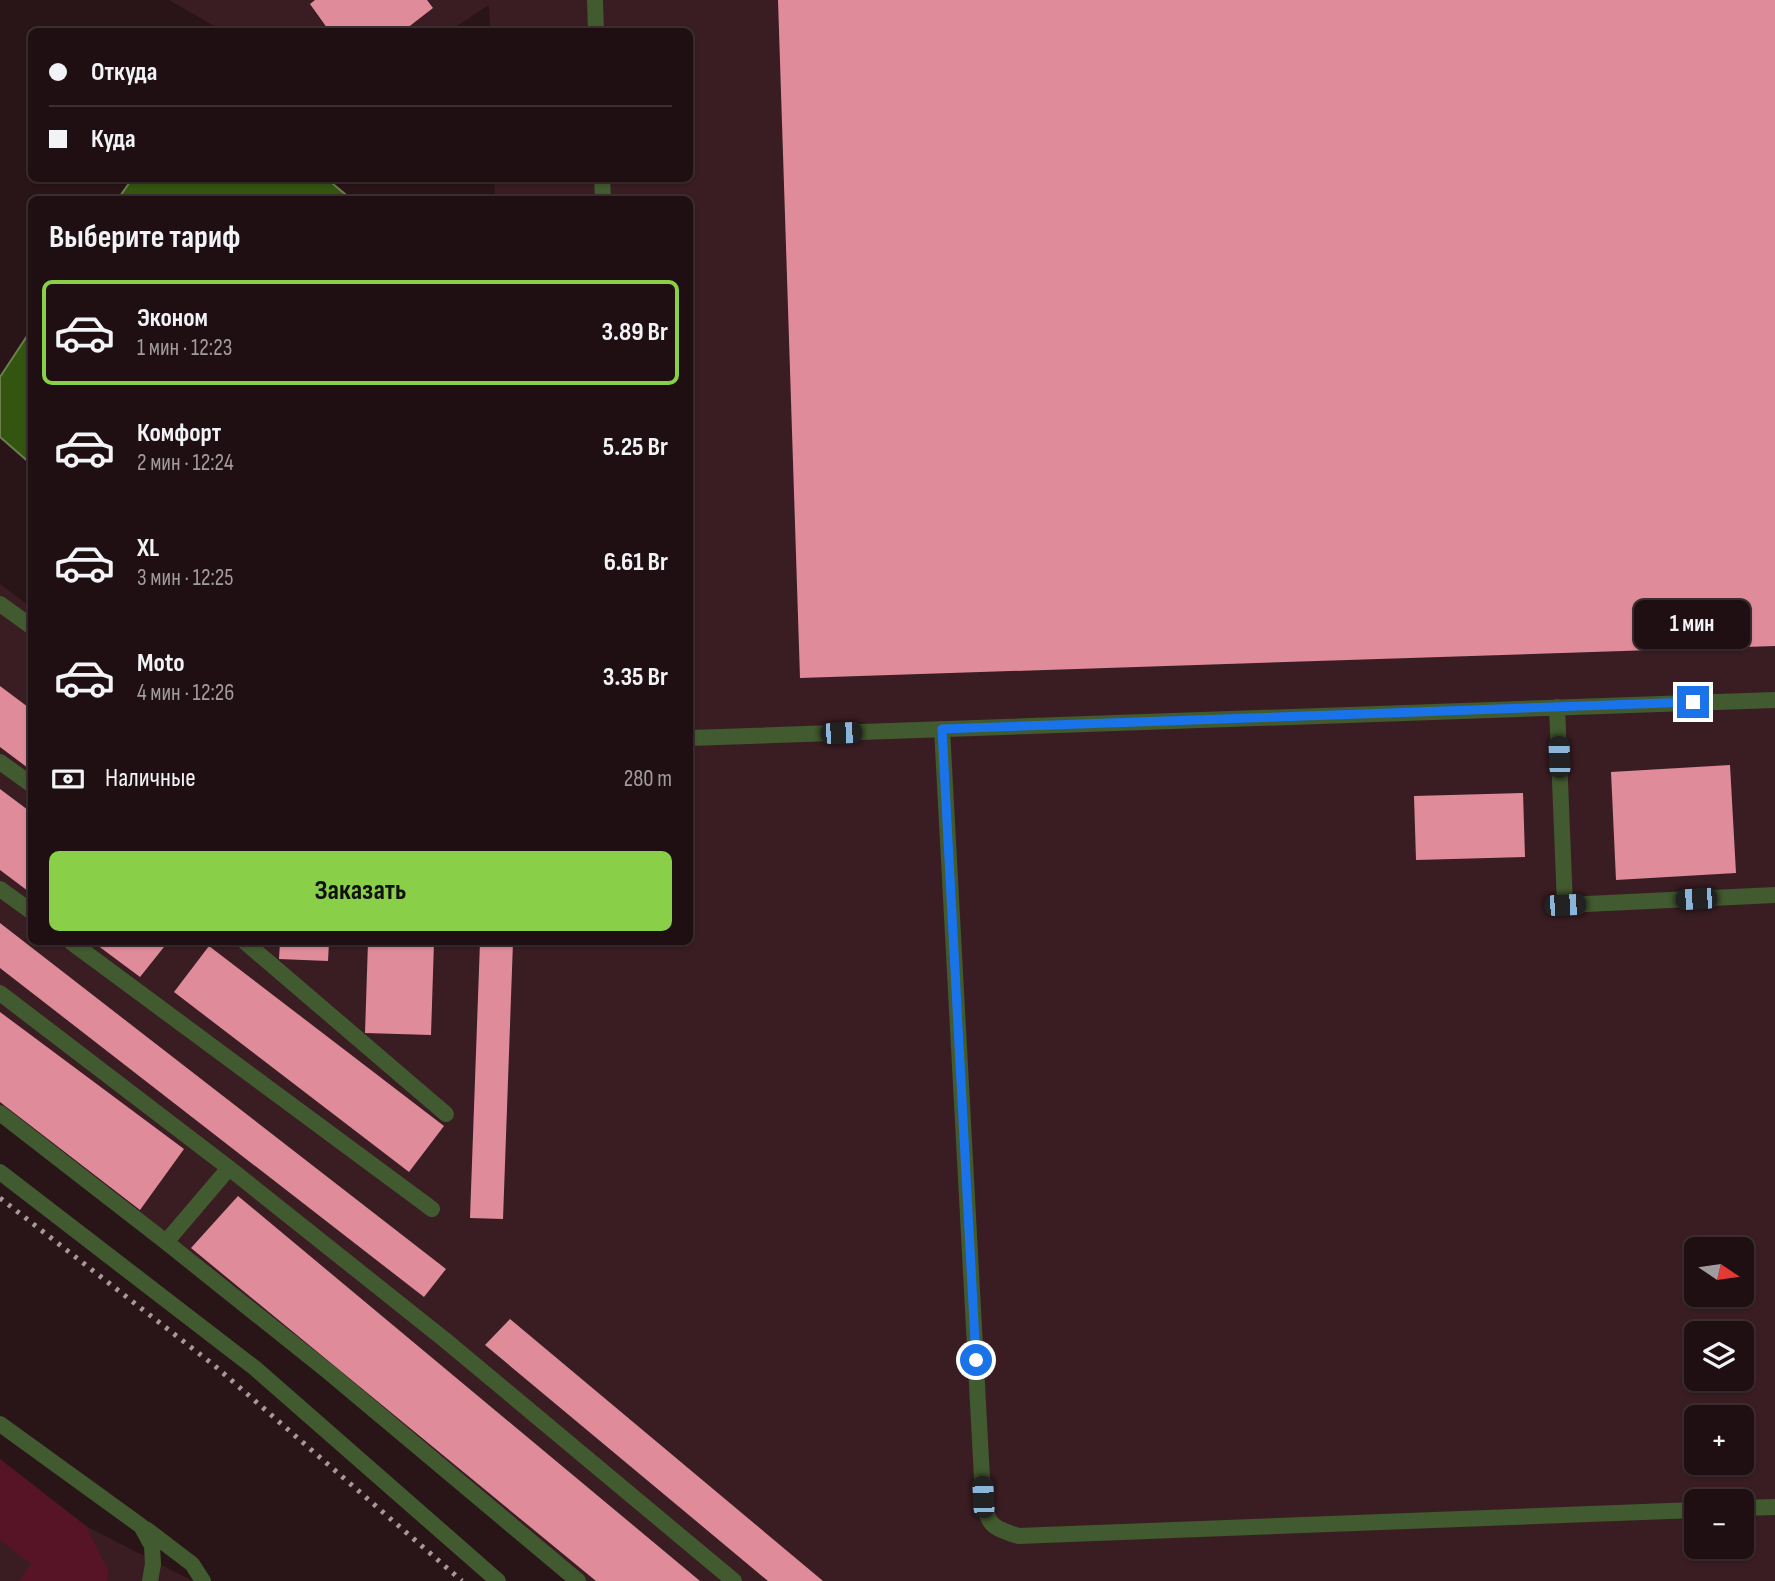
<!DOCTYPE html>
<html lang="ru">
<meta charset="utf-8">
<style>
:root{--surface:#1f0f12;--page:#2c1d20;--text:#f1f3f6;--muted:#a19c9f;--line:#3c2f32;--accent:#89cf48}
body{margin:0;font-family:"Sofia Sans Condensed",sans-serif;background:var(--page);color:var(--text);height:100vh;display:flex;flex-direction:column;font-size:26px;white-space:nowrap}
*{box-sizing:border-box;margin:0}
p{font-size:23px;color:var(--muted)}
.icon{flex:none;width:38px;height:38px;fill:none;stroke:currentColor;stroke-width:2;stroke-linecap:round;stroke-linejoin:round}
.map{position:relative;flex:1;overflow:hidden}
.sheet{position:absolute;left:28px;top:196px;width:665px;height:749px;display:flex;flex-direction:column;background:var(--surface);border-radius:10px;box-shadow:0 2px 5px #0004,0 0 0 2px var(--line)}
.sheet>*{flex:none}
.hud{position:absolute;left:28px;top:28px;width:665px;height:154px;border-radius:10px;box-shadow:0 2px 5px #0004,0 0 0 2px var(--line);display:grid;align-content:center;height:154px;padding:0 21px;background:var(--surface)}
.needle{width:46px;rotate:103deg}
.buttons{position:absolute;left:1684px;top:1237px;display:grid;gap:14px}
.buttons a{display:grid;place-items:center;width:70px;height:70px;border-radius:10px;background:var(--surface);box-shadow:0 2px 5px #0004,0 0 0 2px var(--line);font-size:35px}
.end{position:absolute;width:32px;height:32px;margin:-16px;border:9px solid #1a73e8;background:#fff;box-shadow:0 0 0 4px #fff}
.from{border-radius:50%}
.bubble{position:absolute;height:49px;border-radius:10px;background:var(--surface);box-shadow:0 2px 5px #0004,0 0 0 2px var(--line);font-size:23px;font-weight:700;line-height:49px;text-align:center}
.car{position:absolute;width:21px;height:42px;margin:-21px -10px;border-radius:9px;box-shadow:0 0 5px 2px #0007;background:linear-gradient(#222 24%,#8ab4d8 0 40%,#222 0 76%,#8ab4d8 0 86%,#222 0)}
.hud b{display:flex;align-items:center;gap:24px;height:66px;font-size:26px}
.hud b+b{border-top:2px solid var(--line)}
.hud i{width:18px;height:18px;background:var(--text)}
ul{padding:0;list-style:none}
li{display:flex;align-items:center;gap:21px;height:105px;margin:0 14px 10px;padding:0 7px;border:4px solid transparent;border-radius:10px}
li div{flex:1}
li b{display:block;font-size:26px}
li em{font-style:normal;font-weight:700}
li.current{border-color:var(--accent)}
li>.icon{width:63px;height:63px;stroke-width:1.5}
h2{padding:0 21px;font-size:32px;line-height:84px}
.pay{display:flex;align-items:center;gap:18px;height:77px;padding:0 21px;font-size:26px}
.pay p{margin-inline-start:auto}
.primary-button{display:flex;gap:14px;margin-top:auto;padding:14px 21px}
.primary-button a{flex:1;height:80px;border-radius:10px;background:var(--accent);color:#111;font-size:28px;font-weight:700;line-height:80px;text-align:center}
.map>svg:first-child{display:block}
.built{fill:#391d23;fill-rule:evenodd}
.green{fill:#561426}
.water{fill:#33550f;stroke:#6c7f4f;stroke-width:2}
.building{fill:#df8b9a}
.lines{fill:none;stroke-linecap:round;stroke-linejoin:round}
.lane{stroke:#425a2f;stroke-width:16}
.rail{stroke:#a9979a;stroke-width:5;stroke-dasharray:3.5 7;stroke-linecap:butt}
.route{stroke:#1a73e8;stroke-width:9}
</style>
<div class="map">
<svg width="1775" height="1581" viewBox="0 0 1775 1581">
<rect width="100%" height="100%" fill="#291418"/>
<path class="built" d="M169 0H1775V1581H578L0 1113V584L31 607 32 942H690V200L495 199 494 179 690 178V32L490 31 489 5 449 31H223ZM1696 1250H1741V1295H1696ZM1696 1334H1741V1379H1696ZM1696 1418H1741V1463H1696ZM1696 1502H1741V1547H1696Z
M0 1459 86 1526 193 1581H0Z"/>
<path class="green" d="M0 1459 86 1526 109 1572 107 1581H19L31 1564 0 1540Z"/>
<path class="water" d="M132 179H327L351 199H118Z
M31 330V464L0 437V377Z"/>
<path class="building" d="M315 0H427L433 8 402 32H330L310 4Z
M778 0H1775V646L800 678Z
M0 686 32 710V771L0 747Z
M1730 765 1736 873 1616 880 1611 772Z
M0 789 32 813V894L0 870Z
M1523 793 1525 857 1416 860 1414 796Z
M0 923 446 1269 424 1297 0 968Z
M93 942H168L140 977Z
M280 942H329L328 961 279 959Z
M368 942H434L431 1035 365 1033Z
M480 942H513L503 1219 470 1218Z
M209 946 444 1126 409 1172 174 992Z
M0 1012 184 1149 140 1210 0 1102Z
M238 1196 700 1581H596L191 1248Z
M510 1319 823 1581H768L485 1345Z"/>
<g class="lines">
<path class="lane" d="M595 0 596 32
M602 178 603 200
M0 604 32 627
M1557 707 1565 905 1775 895
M942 729 983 1497C988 1526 991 1527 1018 1536L1696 1510
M690 738 1775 700
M0 762 32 785
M0 889 32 912
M71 942 432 1209
M245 942 446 1114
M0 993 229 1168 445 1340 734 1581
M0 1113 166 1242 330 1373 578 1581
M0 1172 256 1369 498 1581
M166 1242 229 1168
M0 1424 141 1526 152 1546 153 1564 150 1581
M1741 1508 1775 1507
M146 1529 192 1564 203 1581"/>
<path class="rail" d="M0 1198 215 1366 462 1581"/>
</g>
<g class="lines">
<path class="route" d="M976 1360 942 729 1693 702"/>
</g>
</svg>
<div class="buttons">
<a><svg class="needle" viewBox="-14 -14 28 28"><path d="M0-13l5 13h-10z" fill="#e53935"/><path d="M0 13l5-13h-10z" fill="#a19c9f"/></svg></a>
<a><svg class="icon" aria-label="layers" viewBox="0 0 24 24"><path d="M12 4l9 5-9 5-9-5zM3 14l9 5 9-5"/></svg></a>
<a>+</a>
<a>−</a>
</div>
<i class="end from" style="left:976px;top:1360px"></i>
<i class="end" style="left:1693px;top:702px"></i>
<div class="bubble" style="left:1634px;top:600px;width:116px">1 мин</div>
<i class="car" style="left:841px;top:733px;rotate:88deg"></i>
<i class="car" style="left:1559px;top:757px;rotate:358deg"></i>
<i class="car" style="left:1696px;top:899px;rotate:267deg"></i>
<i class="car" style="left:1565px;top:905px;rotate:88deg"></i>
<i class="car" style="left:983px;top:1497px;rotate:357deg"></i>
<div class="hud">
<b><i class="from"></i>Откуда</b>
<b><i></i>Куда</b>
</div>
<section class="sheet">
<h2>Выберите тариф</h2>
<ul>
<li class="current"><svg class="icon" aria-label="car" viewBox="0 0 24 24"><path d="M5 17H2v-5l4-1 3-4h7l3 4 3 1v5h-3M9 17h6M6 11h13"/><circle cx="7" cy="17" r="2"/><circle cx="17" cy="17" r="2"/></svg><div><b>Эконом</b><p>1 мин · 12:23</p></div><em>3.89 Br</em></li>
<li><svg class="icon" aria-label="car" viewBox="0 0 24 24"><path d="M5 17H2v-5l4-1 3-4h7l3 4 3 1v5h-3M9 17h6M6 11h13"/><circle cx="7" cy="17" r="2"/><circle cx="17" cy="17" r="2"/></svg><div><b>Комфорт</b><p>2 мин · 12:24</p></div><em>5.25 Br</em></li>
<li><svg class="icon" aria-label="car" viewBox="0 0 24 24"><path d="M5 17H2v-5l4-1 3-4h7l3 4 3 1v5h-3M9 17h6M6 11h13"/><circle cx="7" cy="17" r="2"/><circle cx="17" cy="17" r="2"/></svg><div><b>XL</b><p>3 мин · 12:25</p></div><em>6.61 Br</em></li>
<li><svg class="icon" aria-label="car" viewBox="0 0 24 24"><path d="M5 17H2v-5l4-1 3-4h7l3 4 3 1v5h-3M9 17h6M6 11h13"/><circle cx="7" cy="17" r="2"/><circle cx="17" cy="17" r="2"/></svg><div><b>Moto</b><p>4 мин · 12:26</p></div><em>3.35 Br</em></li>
</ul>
<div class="pay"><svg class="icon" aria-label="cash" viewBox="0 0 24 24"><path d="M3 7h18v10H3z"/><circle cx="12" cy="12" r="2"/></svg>Наличные<p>280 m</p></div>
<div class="primary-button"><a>Заказать</a></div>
</section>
</div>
